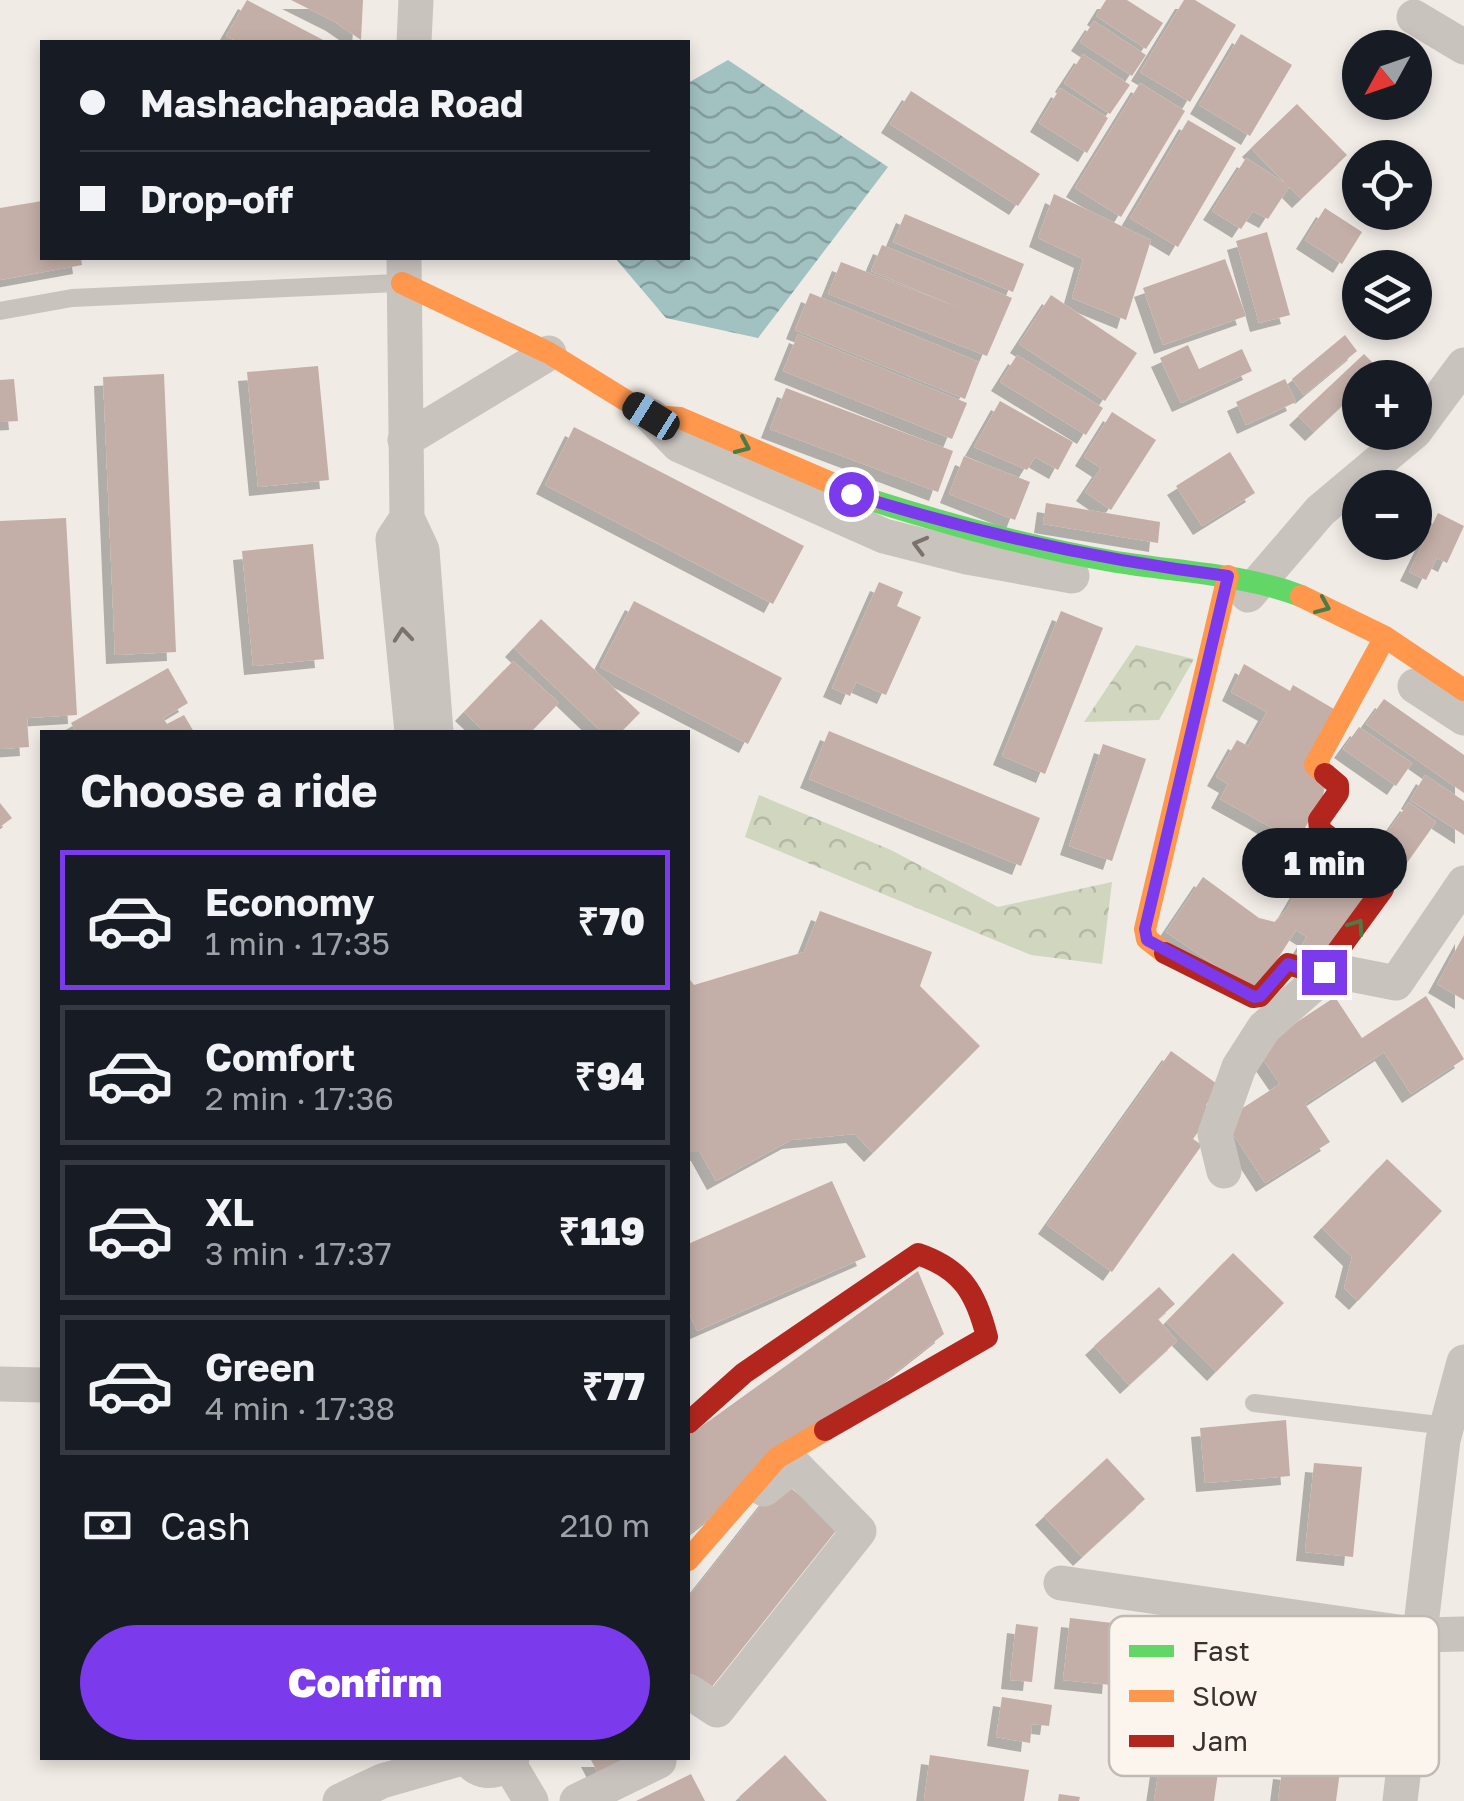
<!DOCTYPE html>
<meta charset="utf-8">
<style>
:root{--surface:#171b24;--page:#242831;--text:#f1f3f6;--muted:#9ea1a6;--line:#363941;--accent:#7c3aed}
body{margin:0;font-family:"Golos Text",sans-serif;background:var(--page);color:var(--text);height:100vh;display:flex;flex-direction:column;font-size:38px;white-space:nowrap}
*{box-sizing:border-box;margin:0}
p{font-size:32px;color:var(--muted)}
.icon{flex:none;width:55px;height:55px;fill:none;stroke:currentColor;stroke-width:2;stroke-linecap:round;stroke-linejoin:round}
.map{position:relative;flex:1;overflow:hidden}
.drawer{position:absolute;left:40px;top:730px;width:650px;height:1030px;display:flex;flex-direction:column;background:var(--surface);border-radius:0px;box-shadow:0 5px 15px #0003}
.drawer>*{flex:none}
.top-card{position:absolute;left:40px;top:40px;width:650px;height:220px;border-radius:0px;box-shadow:0 5px 15px #0003;display:grid;align-content:center;height:220px;padding:0 40px;background:var(--surface)}
.needle{width:65px;rotate:230deg}
.buttons{position:absolute;left:1342px;top:30px;display:grid;gap:20px}
.buttons a{display:grid;place-items:center;width:90px;height:90px;border-radius:50%;background:var(--surface);box-shadow:0 5px 15px #0003;font-size:50px}
.end{position:absolute;width:45px;height:45px;margin:-22px;border:12px solid #7c3aed;background:#fff;box-shadow:0 0 0 5px #fff}
.from{border-radius:50%}
.bubble{position:absolute;height:70px;border-radius:35px;background:var(--surface);box-shadow:0 5px 15px #0003;font-size:32px;font-weight:800;line-height:70px;text-align:center}
.car{position:absolute;width:30px;height:60px;margin:-30px -15px;border-radius:12px;box-shadow:0 0 8px 2px #0007;background:linear-gradient(#222 24%,#8ab4d8 0 40%,#222 0 76%,#8ab4d8 0 86%,#222 0)}
.top-card b{display:flex;align-items:center;gap:35px;height:95px;font-size:38px}
.top-card b+b{border-top:2px solid var(--line)}
.top-card i{width:25px;height:25px;background:var(--text)}
ul{padding:0;list-style:none}
li{display:flex;align-items:center;gap:30px;height:140px;margin:0 20px 15px;padding:0 20px;border:5px solid var(--line);border-radius:0px}
li div{flex:1}
li b{display:block;font-size:38px}
li em{font-style:normal;font-weight:800}
li.current{border-color:var(--accent)}
li>.icon{width:90px;height:90px;stroke-width:1.5}
h2{padding:0 40px;font-size:45px;line-height:120px}
.pay{display:flex;align-items:center;gap:25px;height:110px;padding:0 40px;font-size:38px}
.pay p{margin-inline-start:auto}
.primary-button{display:flex;gap:20px;margin-top:auto;padding:20px 40px}
.primary-button a{flex:1;height:115px;border-radius:60px;background:var(--accent);color:#fff;font-size:40px;font-weight:800;line-height:115px;text-align:center}
.map>svg:first-child{display:block}
.forest{fill:url(#forest-crowns)}
.water{fill:url(#water-waves)}
.building{fill:#c3afa7;filter:url(#shadow)}
.lines{fill:none;stroke-linecap:round;stroke-linejoin:round}
.lane{stroke:#c9c3be;stroke-width:18}
.street{stroke:#c9c3be;stroke-width:35}
.fast{stroke:#63d668;stroke-width:22}
.slow{stroke:#ff974d;stroke-width:22}
.jam{stroke:#b3261e;stroke-width:22}
.oneway{stroke:#4d7b46}
.oneway2{stroke:#7b726d}
.route{stroke:#7c3aed;stroke-width:12}
.key{fill:#fbf5ee;stroke:#c1bab4;stroke-width:2.5}
.key-label{font-size:28px;fill:#3b302b}
</style>
<div class="map">
<svg width="1464" height="1801" viewBox="0 0 1464 1801">
<defs>
<pattern id="forest-crowns" width="20" height="18" patternUnits="userSpaceOnUse" patternTransform="scale(2.5)"><rect width="20" height="18" fill="#d1d6bf"/><path d="M2 6a3 3 0 1 1 6 0M12 15a3 3 0 1 1 6 0" fill="none" stroke="#b4b8a4"/></pattern>
<pattern id="water-waves" width="16" height="10" patternUnits="userSpaceOnUse" patternTransform="scale(2.5)"><rect width="16" height="10" fill="#a1c2c1"/><path d="M0 5q4-4 8 0t8 0" fill="none" stroke="#849e9d"/></pattern>
<filter id="shadow"><feDropShadow dx="-9" dy="9" stdDeviation="0" flood-color="#0004"/></filter>
</defs>
<rect width="100%" height="100%" fill="#f0ebe5"/>
<path class="forest" d="M1136 645 1194 659 1159 720 1084 722Z
M759 795 891 850 998 907 1112 882 1102 964 1031 955 745 837Z"/>
<path class="water" d="M728 60 888 167 758 338 666 318 615 258H688V83Z"/>
<path class="building" d="M247 0 327 42H238L226 36Z
M291 0H363L361 40 335 22Z
M1106 0H1127L1163 23 1146 49 1096 16Z
M1184 0H1195L1236 25 1190 102 1140 72Z
M1094 21 1146 55 1132 76 1080 42Z
M1241 34 1292 65 1250 136 1199 105Z
M1083 54 1130 85 1110 114 1064 83Z
M1140 83 1185 111 1121 217 1075 188Z
M1060 88 1108 118 1087 153 1039 123Z
M911 91 1040 174 1018 206 890 124Z
M1297 104 1347 155 1301 199 1289 187 1268 219 1253 211 1241 229 1212 211 1246 158 1285 183 1251 148Z
M1188 120 1236 148 1178 247 1130 218Z
M1054 194 1151 240 1126 320 1072 298 1083 259 1038 238Z
M42 201V258H81L82 265 0 280V208Z
M1325 208 1362 232 1342 264 1305 240Z
M905 214 1024 264 1013 292 893 242Z
M1267 232 1290 315 1259 323 1236 241Z
M882 245 1012 298 987 356 828 294 841 262 960 308 871 271Z
M1225 259 1246 316 1163 345 1143 288Z
M810 293 979 362 965 399 795 330Z
M1051 295 1137 353 1105 401 1019 344Z
M798 334 967 403 952 439 783 371Z
M1345 335 1357 351 1304 395 1292 379Z
M1188 345 1199 369 1242 349 1252 371 1181 403 1160 358Z
M1364 354 1380 370 1372 378H1360V389L1314 432 1298 416Z
M1017 355 1103 408 1086 435 1000 382Z
M318 366 329 480 258 487 247 372Z
M164 374 176 652 115 655 103 377Z
M14 379 18 421 0 422V380Z
M1285 379 1296 402 1246 425 1236 402Z
M786 388 953 451 938 492 770 429Z
M1000 401 1073 442 1058 470 1035 457 1027 470 974 447Z
M1112 412 1156 440 1111 510 1085 492 1101 468 1084 457Z
M574 427 804 546 773 604 545 485Z
M1230 452 1255 493 1202 526 1176 486Z
M964 456 1030 482 1015 520 949 494Z
M1046 503 1160 522 1158 543 1043 524Z
M1438 513 1464 526 1447 563 1437 558 1426 580 1409 572Z
M66 518 77 715 27 718 29 747 0 749V521Z
M313 544 324 659 253 666 242 551Z
M879 582 903 592 897 606 921 617 886 695 856 682 850 696 832 688Z
M634 601 782 678 748 744 600 667Z
M1061 611 1103 628 1045 774 1002 756Z
M541 619 640 713 621 732H602L514 648Z
M513 661 559 703 531 732H485L464 712Z
M1244 664 1290 691 1293 685 1339 712 1323 796 1297 842 1220 799 1228 784 1216 777 1237 740 1248 746 1267 712 1231 692Z
M168 668 188 703 163 718 167 724 184 715 194 732H76L71 723Z
M1384 699 1464 755V793L1366 724Z
M1359 727 1412 763 1396 786 1343 749Z
M829 731 1040 818 1021 866 809 779Z
M1103 744 1146 759 1112 861 1069 846Z
M1425 775 1464 801V835L1410 800Z
M1409 802 1436 822 1402 870 1375 850Z
M0 803 12 818 0 827Z
M1319 854 1380 881 1323 971 1296 954 1307 937 1296 930 1256 993 1166 932 1203 877 1259 918 1275 922 1287 909Z
M820 911 932 952 920 986 980 1046 873 1153 855 1134 791 1140 716 1181 700 1152H688V977L694 985 804 952Z
M1464 935V1000L1437 984Z
M1426 996 1464 1059 1411 1094 1384 1052 1305 1104 1330 1142 1265 1183 1224 1120 1280 1084 1256 1049 1335 997 1362 1038Z
M1171 1051 1220 1086 1206 1105 1214 1110 1193 1139 1202 1145 1112 1272 1047 1225Z
M1387 1159 1442 1211 1358 1301 1344 1288 1352 1257 1322 1228Z
M832 1181 866 1257 697 1331 688 1310V1244Z
M1233 1253 1284 1303 1216 1372 1166 1322Z
M918 1271 944 1334 688 1535V1436Z
M1159 1287 1175 1304 1158 1319 1177 1341 1129 1385 1094 1346Z
M1286 1420 1290 1476 1205 1483 1200 1428Z
M1107 1458 1145 1499 1082 1557 1044 1516Z
M1314 1463 1362 1467 1353 1557 1305 1552Z
M781 1480 839 1527 707 1693 688 1677V1598Z
M1070 1618 1138 1626 1133 1664 1113 1661 1111 1685 1063 1680Z
M1016 1624 1038 1627 1032 1682 1010 1680Z
M1236 1646 1251 1649 1249 1663 1272 1667 1276 1692 1296 1694 1290 1717 1281 1716 1279 1725 1313 1729 1311 1742 1326 1744 1327 1731 1345 1734 1336 1801H1278L1282 1770 1291 1771 1293 1760 1283 1759 1285 1745 1269 1743V1750L1251 1748 1253 1733 1225 1722 1214 1801H1154L1166 1720 1189 1724 1194 1692 1228 1698 1233 1669 1217 1667 1218 1660 1234 1662Z
M1002 1697 1052 1705 1049 1726 1032 1724 1030 1743 996 1737Z
M785 1755 827 1801H742L739 1797Z
M930 1755 1029 1770 1024 1801H924Z
M590 1758H634L599 1775Z
M691 1774 705 1801H636Z
M1059 1794 1080 1797 1079 1801H1058Z"/>
<g class="lines">
<path class="lane" d="M0 311 72 298 397 283
M1254 1403 1447 1426"/>
<path class="street" d="M1414 17 1464 47
M414 42 416 0
M404 258 407 518 422 550 436 732
M651 416 679 445 884 536 967 557 1072 576
M1415 431 1464 365
M405 440 549 353
M407 518 393 539 412 732
M1248 595 1320 511 1414 432
M1415 686 1464 718
M1224 1171 1215 1134 1239 1067 1264 1028 1330 970 1396 983 1464 883
M0 1384 42 1385
M1061 1583 1419 1635 1464 1634
M688 1691 717 1710 859 1531 794 1465 764 1489
M467 1758C478 1773 493 1774 509 1764L512 1758
M509 1764 531 1801
M340 1801 382 1781 462 1758
M577 1801 659 1761
M1400 1801 1443 1440 1464 1362"/>
<path class="fast" d="M871 500C950 525 1029 547 1111 561 1174 572 1242 573 1301 596"/>
<path class="slow" d="M402 283 549 353 651 416 680 418 871 500
M1301 596 1385 637 1464 690
M1325 774 1315 765 1385 637
M1165 953 1147 939 1145 929 1228 576
M688 1560 777 1458 825 1430"/>
<path class="jam" d="M1165 953 1253 997 1260 996 1288 964 1321 974 1383 889 1379 876 1320 830 1319 820 1338 793V785L1325 774
M688 1423 744 1373 918 1254C962 1269 976 1293 987 1337L825 1430"/>
</g>
<defs><path id="oneway-chevron" d="M-2-3.5L2.5 0L-2 3.5" fill="none" stroke-width="1.6" stroke-linecap="round" stroke-linejoin="round" transform="scale(2.5)"/></defs>
<g class="oneway">
<use href="#oneway-chevron" transform="translate(743 446) rotate(24)"/>
<use href="#oneway-chevron" transform="translate(1323 606) rotate(23)"/>
<use href="#oneway-chevron" transform="translate(1357 926) rotate(-55)"/>
</g>
<g class="oneway2">
<use href="#oneway-chevron" transform="translate(920 545) rotate(-165)"/>
<use href="#oneway-chevron" transform="translate(403 635) rotate(-95)"/>
</g>
<g class="lines">
<path class="route" d="M851 494C976 533 1098 560 1228 576L1145 929 1147 940 1254 997 1260 996 1288 964 1319 975 1324 972"/>
</g>
<rect x="1109" y="1616" width="330" height="160" rx="15" class="key"/>
<rect x="1129" y="1645" width="45" height="12" fill="#63d668"/>
<rect x="1129" y="1690" width="45" height="12" fill="#ff974d"/>
<rect x="1129" y="1735" width="45" height="12" fill="#b3261e"/>
<g class="key-label">
<text x="1192" y="1661">Fast</text>
<text x="1192" y="1706">Slow</text>
<text x="1192" y="1751">Jam</text>
</g>
</svg>
<div class="buttons">
<a><svg class="needle" viewBox="-14 -14 28 28"><path d="M0-13l5 13h-10z" fill="#e53935"/><path d="M0 13l5-13h-10z" fill="#9ea1a6"/></svg></a>
<a><svg class="icon" aria-label="locate" viewBox="0 0 24 24"><circle cx="12" cy="12" r="6"/><path d="M12 2v4M12 18v4M2 12h4M18 12h4"/></svg></a>
<a><svg class="icon" aria-label="layers" viewBox="0 0 24 24"><path d="M12 4l9 5-9 5-9-5zM3 14l9 5 9-5"/></svg></a>
<a>+</a>
<a>−</a>
</div>
<i class="end from" style="left:851px;top:494px"></i>
<i class="end" style="left:1324px;top:972px"></i>
<div class="bubble" style="left:1242px;top:828px;width:165px">1 min</div>
<i class="car" style="left:651px;top:416px;rotate:302deg"></i>
<div class="top-card">
<b><i class="from"></i>Mashachapada Road</b>
<b><i></i>Drop-off</b>
</div>
<section class="drawer">
<h2>Choose a ride</h2>
<ul>
<li class="current"><svg class="icon" aria-label="car" viewBox="0 0 24 24"><path d="M5 17H2v-5l4-1 3-4h7l3 4 3 1v5h-3M9 17h6M6 11h13"/><circle cx="7" cy="17" r="2"/><circle cx="17" cy="17" r="2"/></svg><div><b>Economy</b><p>1 min · 17:35</p></div><em>₹70</em></li>
<li><svg class="icon" aria-label="car" viewBox="0 0 24 24"><path d="M5 17H2v-5l4-1 3-4h7l3 4 3 1v5h-3M9 17h6M6 11h13"/><circle cx="7" cy="17" r="2"/><circle cx="17" cy="17" r="2"/></svg><div><b>Comfort</b><p>2 min · 17:36</p></div><em>₹94</em></li>
<li><svg class="icon" aria-label="car" viewBox="0 0 24 24"><path d="M5 17H2v-5l4-1 3-4h7l3 4 3 1v5h-3M9 17h6M6 11h13"/><circle cx="7" cy="17" r="2"/><circle cx="17" cy="17" r="2"/></svg><div><b>XL</b><p>3 min · 17:37</p></div><em>₹119</em></li>
<li><svg class="icon" aria-label="car" viewBox="0 0 24 24"><path d="M5 17H2v-5l4-1 3-4h7l3 4 3 1v5h-3M9 17h6M6 11h13"/><circle cx="7" cy="17" r="2"/><circle cx="17" cy="17" r="2"/></svg><div><b>Green</b><p>4 min · 17:38</p></div><em>₹77</em></li>
</ul>
<div class="pay"><svg class="icon" aria-label="cash" viewBox="0 0 24 24"><path d="M3 7h18v10H3z"/><circle cx="12" cy="12" r="2"/></svg>Cash<p>210 m</p></div>
<div class="primary-button"><a>Confirm</a></div>
</section>
</div>
